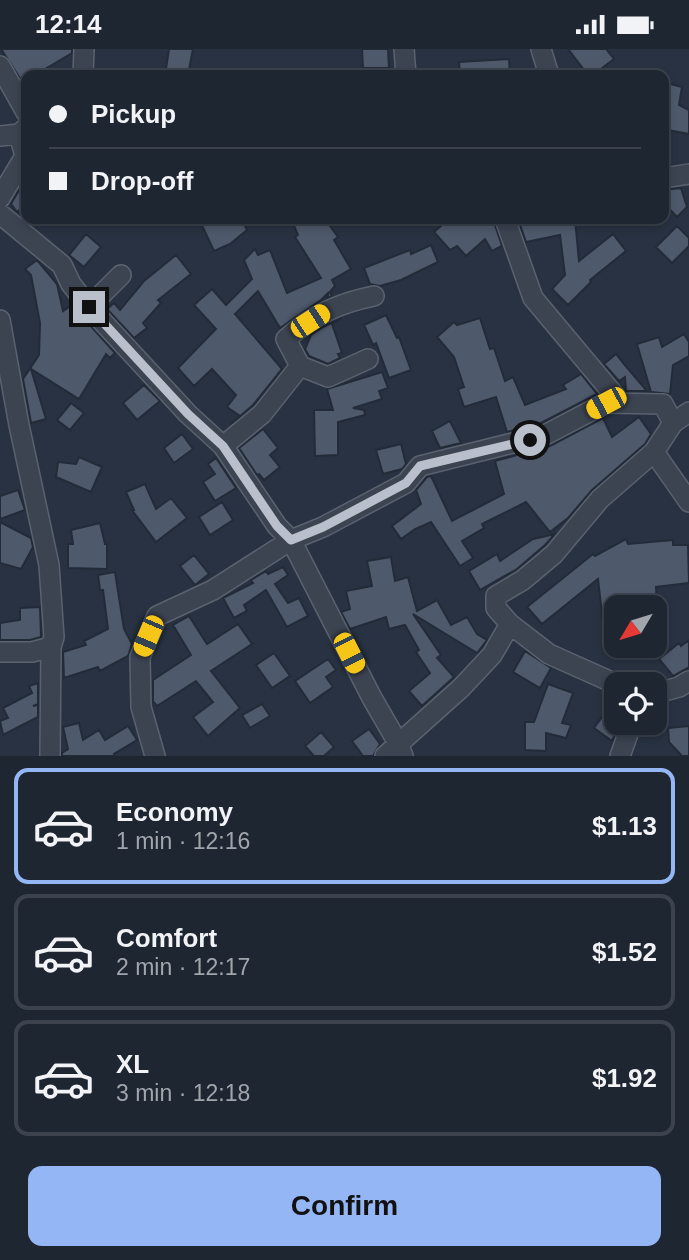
<!DOCTYPE html>
<meta charset="utf-8">
<style>
:root{--surface:#1e2632;--page:#262e3a;--text:#f1f3f6;--muted:#a1a5ac;--line:#3c434d;--accent:#95b6f5}
body{margin:0;font-family:Arial,sans-serif;background:var(--page);color:var(--text);height:100vh;display:flex;flex-direction:column;font-size:26px;white-space:nowrap}
*{box-sizing:border-box;margin:0}
p{font-size:23px;color:var(--muted)}
.icon{flex:none;width:38px;height:38px;fill:none;stroke:currentColor;stroke-width:2;stroke-linecap:round;stroke-linejoin:round}
.map{position:relative;height:707px;overflow:hidden}
.sheet{display:flex;flex-direction:column;background:var(--surface);flex:1}
.sheet>*{flex:none}
.guide{position:absolute;left:21px;top:21px;width:648px;height:154px;border-radius:14px;box-shadow:0 4px 10px #0003,0 0 0 2px var(--line);display:grid;align-content:center;height:154px;padding:0 28px;background:var(--surface)}
.needle{width:46px;rotate:232deg}
.buttons{position:absolute;left:604px;top:546px;display:grid;gap:14px}
.buttons a{display:grid;place-items:center;width:63px;height:63px;border-radius:14px;background:var(--surface);box-shadow:0 4px 10px #0003,0 0 0 2px var(--line);font-size:35px}
.end{position:absolute;width:32px;height:32px;margin:-16px;border:9px solid #b9c0cc;background:#111;box-shadow:0 0 0 4px #111}
.from{border-radius:50%}
.car{position:absolute;width:21px;height:42px;margin:-21px -10px;border-radius:9px;box-shadow:0 0 5px 2px #0007;background:linear-gradient(#f5c518 24%,#345 0 40%,#f5c518 0 76%,#345 0 86%,#f5c518 0)}
.guide b{display:flex;align-items:center;gap:24px;height:66px;font-size:26px}
.guide b+b{border-top:2px solid var(--line)}
.guide i{width:18px;height:18px;background:var(--text)}
ul{padding:12px 0 0;list-style:none}
li{display:flex;align-items:center;gap:21px;height:116px;margin:0 14px 10px;padding:0 14px;border:4px solid var(--line);border-radius:14px}
li div{flex:1}
li b{display:block;font-size:26px}
li em{font-style:normal;font-weight:600}
li.active{border-color:var(--accent)}
li>.icon{width:63px;height:63px;stroke-width:1.5}
.primary-button{display:flex;gap:14px;margin-top:auto;padding:14px 28px}
.primary-button a{flex:1;height:80px;border-radius:14px;background:var(--accent);color:#111;font-size:28px;font-weight:600;line-height:80px;text-align:center}
.status{display:flex;justify-content:space-between;align-items:center;height:49px;padding:0 35px;background:var(--surface);direction:ltr}
.status svg{height:19px;fill:currentColor}
.map>svg:first-child{display:block}
.building{fill:#4e596b;stroke:#232b39;stroke-width:2}
.lines{fill:none;stroke-linecap:round;stroke-linejoin:round}
.street-casing{stroke:#5a626f;stroke-width:22}
.street{stroke:#3c4452;stroke-width:19}
.route{stroke:#b9c0cc;stroke-width:9}
</style>
<div class="status"><b>12:14</b><svg viewBox="0 0 49 12"><path d="M0 12V9h3v3zM5 12V6h3v6zM10 12V3h3v9zM15 12V0h3v12zM26 1h20v11H26zM47 4h2v5h-2z"/></svg></div>
<div class="map">
<svg width="689" height="707" viewBox="0 0 689 707">
<rect width="100%" height="100%" fill="#283242"/>
<path class="building" d="M1 0H72V4L35 26H26V32L23 34Z
M169 0H193L188 26H165Z
M362 0H388L389 19H363Z
M568 0H606L614 10 593 26H588Z
M509 10 510 26H460L459 13Z
M663 33 682 38 679 56 689 61V85L663 80Z
M26 129V156L17 163 11 155Z
M681 139 687 158 677 168 663 153V141Z
M199 170H242L247 181 230 195 214 202Z
M291 170H325L338 188 334 191 351 220 332 231 335 237 330 243 332 247 327 249 329 243 321 251 280 279 258 242 235 265 282 320 253 356 231 375 240 367 227 358 236 346 212 320 194 337 178 319 216 280 194 256 212 240 226 256 252 230 244 211 255 200 258 206 270 201 287 244 321 229 295 188 298 186Z
M449 170H493L502 197 492 202 485 190 466 207 457 197 450 201 434 183Z
M518 170H575L579 212 613 185 626 202 590 231 591 233 568 256 552 240 565 226 560 186 526 193Z
M677 177 689 189V197L672 214 656 198Z
M86 185 101 198 84 218 69 206Z
M431 196 438 213 401 231 380 237 370 235 364 219 410 201 411 205Z
M176 206 191 225 158 251 161 254 143 274 147 279 134 289 107 260 114 254 120 261 144 232Z
M37 211 57 235 63 262 72 256 115 304 110 309 106 305 79 350 31 320 46 370 31 374 23 330 39 306 40 274 31 226 25 220Z
M386 266 397 289 399 288 411 321 389 329 376 294 373 296 364 276Z
M342 269 332 275 342 304 338 305 340 309 328 315 309 307 305 300 311 286 323 278Z
M480 269 490 300 494 299 505 332 513 328 525 356 566 340 563 336 581 325 597 345 541 374 507 383 496 348 464 358 458 340 464 338 454 308 437 288 454 273 457 276Z
M684 285 689 293V307L673 316 670 345 651 343 637 295 659 288 662 298Z
M616 305 624 315 647 342H626L625 328 619 332 604 315Z
M382 323 388 339 379 342 382 350 353 359 364 361 365 366 338 373V406L315 407 314 361H333L327 340Z
M144 336 160 352 137 371 123 354Z
M71 354 84 364 70 381 57 371Z
M639 368 651 385 645 395 592 441 568 469 550 483 526 453 482 475 484 479 462 492 473 509 460 517 431 473 415 480 401 490 392 477 421 455 416 441 427 428 431 427 452 472 504 445 495 412 550 397 603 369 612 388Z
M450 372 461 394 440 399 432 382Z
M263 380 278 399 270 406 280 418 264 431 259 425 257 426 239 399Z
M182 385 193 400 174 414 164 399Z
M401 395 406 415 402 420 383 425 376 401Z
M79 408 102 418 91 443 56 428 58 413 76 415Z
M216 409 236 439 215 452 203 433 215 425 208 415Z
M145 435 156 460 171 449 187 469 156 493 132 461H134L126 443Z
M18 441 25 461 0 470V447Z
M222 453 233 471 210 486 199 468Z
M0 473 31 489 33 498 21 520 0 514Z
M100 474 105 495H107V520L68 519V495H73L71 481Z
M555 485 545 496 517 520 480 541 469 522 497 505 500 512 533 490Z
M626 490 628 495 673 491V496H688L689 534 656 538 657 558H616V573L603 574 598 530 542 575 527 558 593 505 595 507Z
M194 506 209 525 195 536 180 517Z
M391 508 395 532 408 528 417 562 437 551 451 576 467 568 477 585 487 591 477 604 413 565 441 606 437 609 454 628 422 657 409 642 430 624 416 603 419 601 405 576 389 580 386 568 350 580 341 563 350 560 346 542 372 537 367 512Z
M283 518 288 526 275 535 288 554 299 549 308 567 287 578 266 541 244 556 247 562 234 569 223 549 253 534 251 531 266 522 268 525Z
M115 523 124 580 132 595 128 607 100 622 98 618 64 629 63 603 86 596 84 592 108 580 103 541H100L98 526Z
M40 558 41 588 30 591H0V574L20 571V559Z
M189 567 207 595 238 575 252 595 211 622 240 659 208 687 193 668 213 653 196 632 157 657 153 652V631L191 606 173 576Z
M689 591V618L673 627 659 610 679 594 681 597Z
M525 602 551 619 540 639 513 623Z
M274 604 290 627 272 639 256 616Z
M328 610 336 621 326 628 333 638 310 654 295 632Z
M38 634V655L33 657 38 656V668L3 686 0 672 8 669 3 659 32 644 29 637Z
M548 635 573 644 562 674 571 676 566 689 546 684V702L525 701V673H534Z
M262 655 270 667 250 679 242 666Z
M608 660 616 666V674H619L612 692 594 679Z
M79 674 83 691 99 681 105 691 128 677 137 691 114 705 115 707H62V704L68 700 63 678Z
M689 677V707H682L669 693 668 679Z
M369 680 380 695 373 707H363L352 692Z
M321 683 334 698 324 707H314L305 697Z"/>
<g class="lines">
<defs>
<path id="street" d="M404 0 406 26
M541 0 549 26
M0 17 26 63
M83 26 84 0
M0 87 19 85 26 79
M663 129 689 125
M0 149 25 107 19 85
M0 165 62 216 71 235 89 258 188 365 223 397 277 477 291 491 372 649 398 694 403 707
M89 258 121 226
M0 271 19 376 49 516 54 588 51 598 50 707
M368 310 328 328 300 317 286 290C313 266 339 254 374 247
M606 354 663 355 673 374
M223 397 262 365 300 317
M654 403 689 453
M510 575 549 605 616 635
M0 603H32L51 598
M654 645 679 638 689 632
M155 707 141 658 140 608 157 567 213 541 291 491 323 478 406 434 420 417 545 386 606 354 615 347 533 249 505 170
M385 707 461 639 492 606 510 575 496 559V547L523 531 554 505 600 450 654 403 673 374 689 363
M620 707 632 674"/>
</defs>
<use href="#street" class="street-casing"/>
<use href="#street" class="street"/>
</g>
<g class="lines">
<path class="route" d="M89 258 188 365 223 397 277 477 291 491 323 478 406 434 420 417 530 391"/>
</g>
</svg>
<div class="buttons">
<a><svg class="needle" viewBox="-14 -14 28 28"><path d="M0-13l5 13h-10z" fill="#e53935"/><path d="M0 13l5-13h-10z" fill="#a1a5ac"/></svg></a>
<a><svg class="icon" aria-label="locate" viewBox="0 0 24 24"><circle cx="12" cy="12" r="6"/><path d="M12 2v4M12 18v4M2 12h4M18 12h4"/></svg></a>
</div>
<i class="end from" style="left:530px;top:391px"></i>
<i class="end" style="left:89px;top:258px"></i>
<i class="car" style="left:310px;top:272px;rotate:57deg"></i>
<i class="car" style="left:606px;top:354px;rotate:242deg"></i>
<i class="car" style="left:148px;top:587px;rotate:203deg"></i>
<i class="car" style="left:349px;top:604px;rotate:153deg"></i>
<div class="guide">
<b><i class="from"></i>Pickup</b>
<b><i></i>Drop-off</b>
</div>
</div>
<section class="sheet">
<ul>
<li class="active"><svg class="icon" aria-label="car" viewBox="0 0 24 24"><path d="M5 17H2v-5l4-1 3-4h7l3 4 3 1v5h-3M9 17h6M6 11h13"/><circle cx="7" cy="17" r="2"/><circle cx="17" cy="17" r="2"/></svg><div><b>Economy</b><p>1 min · 12:16</p></div><em>$1.13</em></li>
<li><svg class="icon" aria-label="car" viewBox="0 0 24 24"><path d="M5 17H2v-5l4-1 3-4h7l3 4 3 1v5h-3M9 17h6M6 11h13"/><circle cx="7" cy="17" r="2"/><circle cx="17" cy="17" r="2"/></svg><div><b>Comfort</b><p>2 min · 12:17</p></div><em>$1.52</em></li>
<li><svg class="icon" aria-label="car" viewBox="0 0 24 24"><path d="M5 17H2v-5l4-1 3-4h7l3 4 3 1v5h-3M9 17h6M6 11h13"/><circle cx="7" cy="17" r="2"/><circle cx="17" cy="17" r="2"/></svg><div><b>XL</b><p>3 min · 12:18</p></div><em>$1.92</em></li>
</ul>
<div class="primary-button"><a>Confirm</a></div>
</section>
